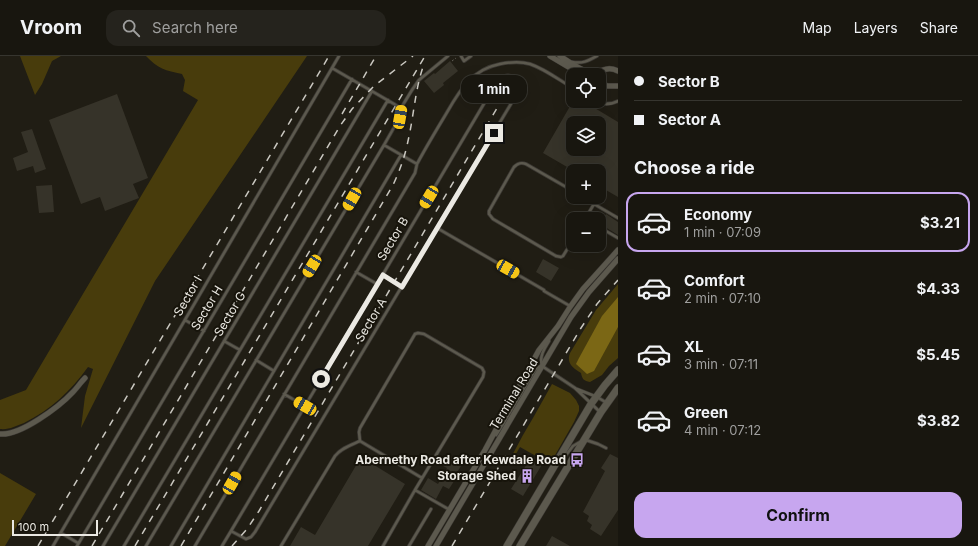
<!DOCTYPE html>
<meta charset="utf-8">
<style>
:root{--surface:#18160f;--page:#25231d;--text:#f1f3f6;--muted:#9f9f9e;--line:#36352f;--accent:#c7a6ef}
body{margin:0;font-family:Inter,sans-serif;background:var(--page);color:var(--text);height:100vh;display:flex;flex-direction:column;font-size:15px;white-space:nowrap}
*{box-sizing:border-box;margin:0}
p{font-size:13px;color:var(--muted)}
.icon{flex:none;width:22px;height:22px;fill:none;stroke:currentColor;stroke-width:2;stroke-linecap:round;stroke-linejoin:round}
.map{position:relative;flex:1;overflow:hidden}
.details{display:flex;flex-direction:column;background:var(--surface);width:360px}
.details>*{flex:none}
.banner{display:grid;align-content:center;height:88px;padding:0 16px;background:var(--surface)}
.fabs{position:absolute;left:566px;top:12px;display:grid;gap:8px}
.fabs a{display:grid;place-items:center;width:40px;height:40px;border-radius:8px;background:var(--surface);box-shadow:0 4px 16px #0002,0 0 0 1px var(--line);font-size:20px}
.scale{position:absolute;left:12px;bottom:10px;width:86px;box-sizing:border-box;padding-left:4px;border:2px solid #ebe9e3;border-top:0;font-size:11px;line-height:14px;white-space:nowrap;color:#ebe9e3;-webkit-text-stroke:3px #17140b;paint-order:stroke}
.end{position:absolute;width:18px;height:18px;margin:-9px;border:5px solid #ebe9e3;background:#111;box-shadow:0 0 0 2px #111}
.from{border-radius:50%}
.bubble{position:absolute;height:28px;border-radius:12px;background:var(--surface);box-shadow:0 4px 16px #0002,0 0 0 1px var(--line);font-size:13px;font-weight:700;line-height:28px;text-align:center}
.car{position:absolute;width:12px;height:24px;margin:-12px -6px;border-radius:5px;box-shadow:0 0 3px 1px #0007;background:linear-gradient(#f5c518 24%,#345 0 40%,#f5c518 0 76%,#345 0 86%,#f5c518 0)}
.banner b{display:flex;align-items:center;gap:14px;height:38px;font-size:15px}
.banner b+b{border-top:1px solid var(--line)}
.banner i{width:10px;height:10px;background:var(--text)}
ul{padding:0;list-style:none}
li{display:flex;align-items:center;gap:12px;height:60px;margin:0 8px 6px;padding:0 8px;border:2px solid transparent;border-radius:12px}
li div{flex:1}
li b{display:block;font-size:15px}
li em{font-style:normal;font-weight:700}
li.current{border-color:var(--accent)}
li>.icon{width:36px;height:36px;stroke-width:1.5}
h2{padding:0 16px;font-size:18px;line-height:48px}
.action{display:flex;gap:8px;margin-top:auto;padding:8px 16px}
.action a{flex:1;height:46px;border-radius:12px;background:var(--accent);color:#111;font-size:16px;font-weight:700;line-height:46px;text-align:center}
header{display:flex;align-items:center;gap:24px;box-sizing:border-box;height:56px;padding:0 20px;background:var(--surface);border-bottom:1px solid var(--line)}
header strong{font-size:19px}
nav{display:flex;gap:22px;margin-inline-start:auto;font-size:14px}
.search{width:280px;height:36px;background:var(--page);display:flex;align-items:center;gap:10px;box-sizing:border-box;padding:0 14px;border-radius:12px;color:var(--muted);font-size:15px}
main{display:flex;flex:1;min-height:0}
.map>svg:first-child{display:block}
.green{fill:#483c0c}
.water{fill:#7b6715}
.building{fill:#363329;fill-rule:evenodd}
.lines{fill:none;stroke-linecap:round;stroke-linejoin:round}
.lane-casing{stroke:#3c3934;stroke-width:4}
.street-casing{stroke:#3c3934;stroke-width:6}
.secondary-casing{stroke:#3c3934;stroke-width:8}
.path{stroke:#615e56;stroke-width:1;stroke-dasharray:2 2;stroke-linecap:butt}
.lane{stroke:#5c594e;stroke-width:2.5}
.street{stroke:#5c594e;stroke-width:5}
.secondary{stroke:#5c594e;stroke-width:7}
.rail{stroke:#cac8c1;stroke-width:1.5;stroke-dasharray:7 7;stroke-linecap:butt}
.route{stroke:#ebe9e3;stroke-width:5}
.labels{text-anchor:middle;stroke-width:4;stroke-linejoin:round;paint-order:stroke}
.street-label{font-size:12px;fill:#ebe9e3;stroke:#17140b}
.poi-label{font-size:12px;font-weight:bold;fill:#ebe9e3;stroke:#17140b;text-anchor:end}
</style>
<header>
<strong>Vroom</strong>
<div class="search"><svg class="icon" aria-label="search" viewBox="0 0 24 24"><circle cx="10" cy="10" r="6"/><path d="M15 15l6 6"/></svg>Search here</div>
<nav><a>Map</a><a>Layers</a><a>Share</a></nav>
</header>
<main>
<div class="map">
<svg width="618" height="490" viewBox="0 0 618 490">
<rect width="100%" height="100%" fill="#201d14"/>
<path class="green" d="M20 0H61L52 5 42 28 35 39Z
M146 0H307L155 225 81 372 85 340 93 313 88 311C71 335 50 354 24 367 16 370 9 374 0 373V344L26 334 198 44 183 35 185 24 182 18C166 15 157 12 146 0Z
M618 228V302L609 310 602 319 590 326C584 325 582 323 581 317 573 312 566 307 570 297L596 254Z
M552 328 570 337 576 344 579 350V355L574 366 550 408 520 391 510 408 508 407 523 379 533 362Z
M0 417 36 438 5 490H0Z"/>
<path class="water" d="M618 241V271L594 315 587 318 576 308 579 302 602 260Z"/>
<path class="building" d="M450 5 458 15 443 27 444 29 434 37 424 25 434 17 435 18Z
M117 38 148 122 133 128 139 142 105 155 100 141 81 148 49 64Z
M573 45H583L618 66V141L599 130V115H574L543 97ZM573 67H599V93H573Z
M32 73 46 113 35 117 33 110 17 115 13 102 28 96 21 76Z
M52 129 54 156 39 157 36 130Z
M606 158 618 166V179L600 168Z
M543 203 559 212 551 225 536 216Z
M610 398 618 402V454L601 480 590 473 592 469 587 465 589 460 583 456 605 415 601 412Z
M449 400 463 407 454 421 456 422 449 433 443 430 436 443 421 434 428 422 438 428 447 412 443 410Z
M532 400 543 407 523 440 511 433Z
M361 401 405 428 368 490H290L301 471 315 479Z
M552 480 570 490H546Z"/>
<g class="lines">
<defs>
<path id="lane" d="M461 0 464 5 471 0
M572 6C582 8 588 5 597 0
M332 12 401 52
M595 45C603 49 610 49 618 45
M417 108 384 89 400 61 401 52 412 34 419 24 448 0
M573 135 526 108C521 106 518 107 514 111L489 155V158L493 163 556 200 561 201 563 200 573 184
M582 141 594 148 585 163
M594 148 618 162
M599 171 618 182
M437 172 544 234V235L570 250
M356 216 377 228
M383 219 402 231
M185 264 204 275
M224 285 240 294
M256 304 274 315
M542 310 575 332 600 356
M577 333 597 341 607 347
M284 338 305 350
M496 379 503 368 535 314 538 311 542 310C539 301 544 293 549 285
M586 384 598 388 606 392
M360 385 359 376 360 372 415 278 418 277 424 278 482 312 484 316 483 321 415 434
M559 406 563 403 573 390 580 386
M61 477 78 487
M53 490 339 0
M77 490 352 23
M103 490 372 35
M124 490 388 44
M146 490 384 89
M171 490 401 99
M195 490 415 117 417 108C425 93 434 78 443 63 458 38 469 14 500 8 510 6 520 5 530 8 545 13 559 24 573 32
M222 490 231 475 246 483 251 481 255 476 518 36C522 22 508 14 498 24L231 475
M281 490 335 400C341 392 351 389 360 385L422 422
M383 490 415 434 450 454
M409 490 431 453"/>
<path id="street" d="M550 0 582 19
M560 0C568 5 581 15 590 16 601 17 607 9 618 15
M599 28 608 30H618
M0 378C20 380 59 351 73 336 77 332 81 326 85 322
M428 490 485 394 539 294 558 270 570 251 583 233 618 194
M436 490 571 261 589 236 618 203"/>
<path id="secondary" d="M507 490 591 348 605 329 618 314
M520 490 601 356 618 332"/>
</defs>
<use href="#lane" class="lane-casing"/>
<use href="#street" class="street-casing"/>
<use href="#secondary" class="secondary-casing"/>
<path class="path" d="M452 5 456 2"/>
<use href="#lane" class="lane"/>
<use href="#street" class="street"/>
<use href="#secondary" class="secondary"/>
<path class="rail" d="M342 58 376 0
M38 490 329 0
M92 490 340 70 352 53 374 30 413 0
M135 490 425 0
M181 490 393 129C400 114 405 100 408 85 414 59 415 33 424 8
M232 490 247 473 259 455 506 37
M452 490 581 272 597 248 618 224"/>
</g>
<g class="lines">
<path class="route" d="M321 323 383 219 402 231 494 77"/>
</g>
<defs>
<symbol id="bus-bare" viewBox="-9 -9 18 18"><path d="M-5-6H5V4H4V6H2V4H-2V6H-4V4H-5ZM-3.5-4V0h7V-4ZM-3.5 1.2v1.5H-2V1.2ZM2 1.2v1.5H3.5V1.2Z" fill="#c7a6ef" stroke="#17140b" stroke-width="2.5" paint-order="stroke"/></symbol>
<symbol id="building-bare" viewBox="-9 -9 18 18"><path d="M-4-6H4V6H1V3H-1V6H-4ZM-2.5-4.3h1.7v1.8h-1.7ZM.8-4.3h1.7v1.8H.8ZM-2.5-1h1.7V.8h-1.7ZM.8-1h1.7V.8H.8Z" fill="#c7a6ef" stroke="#17140b" stroke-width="2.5" paint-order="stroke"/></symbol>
</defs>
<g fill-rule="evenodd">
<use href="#bus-bare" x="567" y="394" width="20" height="20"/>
<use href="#building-bare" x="517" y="410" width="20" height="20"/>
</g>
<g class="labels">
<g class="street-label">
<text transform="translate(393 183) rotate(-59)" y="4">Sector B</text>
<text transform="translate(188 240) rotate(-60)" y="4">Sector I</text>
<text transform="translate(207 252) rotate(-59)" y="4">Sector H</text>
<text transform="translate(230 258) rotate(-59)" y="4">Sector G</text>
<text transform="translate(371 264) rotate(-59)" y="4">Sector A</text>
<text transform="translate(514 338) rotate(-59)" y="4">Terminal Road</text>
</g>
<g class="poi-label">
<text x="566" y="408">Abernethy Road after Kewdale Road</text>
<text x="516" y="424">Storage Shed</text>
</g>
</g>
</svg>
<div class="fabs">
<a><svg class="icon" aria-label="locate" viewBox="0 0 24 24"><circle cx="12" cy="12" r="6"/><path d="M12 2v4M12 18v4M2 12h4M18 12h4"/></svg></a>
<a><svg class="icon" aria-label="layers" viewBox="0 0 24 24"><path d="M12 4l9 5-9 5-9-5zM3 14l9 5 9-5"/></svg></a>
<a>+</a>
<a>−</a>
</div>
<div class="scale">100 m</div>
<i class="end from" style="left:321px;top:323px"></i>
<i class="end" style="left:494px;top:77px"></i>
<div class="bubble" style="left:461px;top:19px;width:66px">1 min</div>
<i class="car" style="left:400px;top:61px;rotate:10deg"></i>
<i class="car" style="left:429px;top:141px;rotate:211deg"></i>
<i class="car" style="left:352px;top:143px;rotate:210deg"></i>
<i class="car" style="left:312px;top:210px;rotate:211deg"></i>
<i class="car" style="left:508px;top:213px;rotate:120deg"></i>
<i class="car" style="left:305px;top:350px;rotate:300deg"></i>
<i class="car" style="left:232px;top:427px;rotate:30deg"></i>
</div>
<section class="details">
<div class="banner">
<b><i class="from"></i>Sector B</b>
<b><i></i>Sector A</b>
</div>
<h2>Choose a ride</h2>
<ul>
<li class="current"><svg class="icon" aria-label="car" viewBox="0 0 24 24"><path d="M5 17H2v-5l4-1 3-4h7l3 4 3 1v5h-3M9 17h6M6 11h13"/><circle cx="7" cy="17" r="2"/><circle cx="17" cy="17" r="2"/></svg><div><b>Economy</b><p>1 min · 07:09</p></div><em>$3.21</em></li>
<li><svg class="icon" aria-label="car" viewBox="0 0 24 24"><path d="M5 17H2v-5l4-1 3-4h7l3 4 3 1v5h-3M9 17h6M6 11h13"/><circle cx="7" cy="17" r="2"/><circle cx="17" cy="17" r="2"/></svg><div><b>Comfort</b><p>2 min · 07:10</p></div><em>$4.33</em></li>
<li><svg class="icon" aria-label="car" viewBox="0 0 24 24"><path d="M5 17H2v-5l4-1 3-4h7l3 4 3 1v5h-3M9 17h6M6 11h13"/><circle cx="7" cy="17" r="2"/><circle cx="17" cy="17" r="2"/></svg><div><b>XL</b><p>3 min · 07:11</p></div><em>$5.45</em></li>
<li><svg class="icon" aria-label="car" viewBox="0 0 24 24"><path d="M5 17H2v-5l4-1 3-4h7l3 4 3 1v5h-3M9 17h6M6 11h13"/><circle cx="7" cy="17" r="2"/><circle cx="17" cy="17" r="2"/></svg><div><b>Green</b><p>4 min · 07:12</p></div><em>$3.82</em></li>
</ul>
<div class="action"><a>Confirm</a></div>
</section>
</main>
